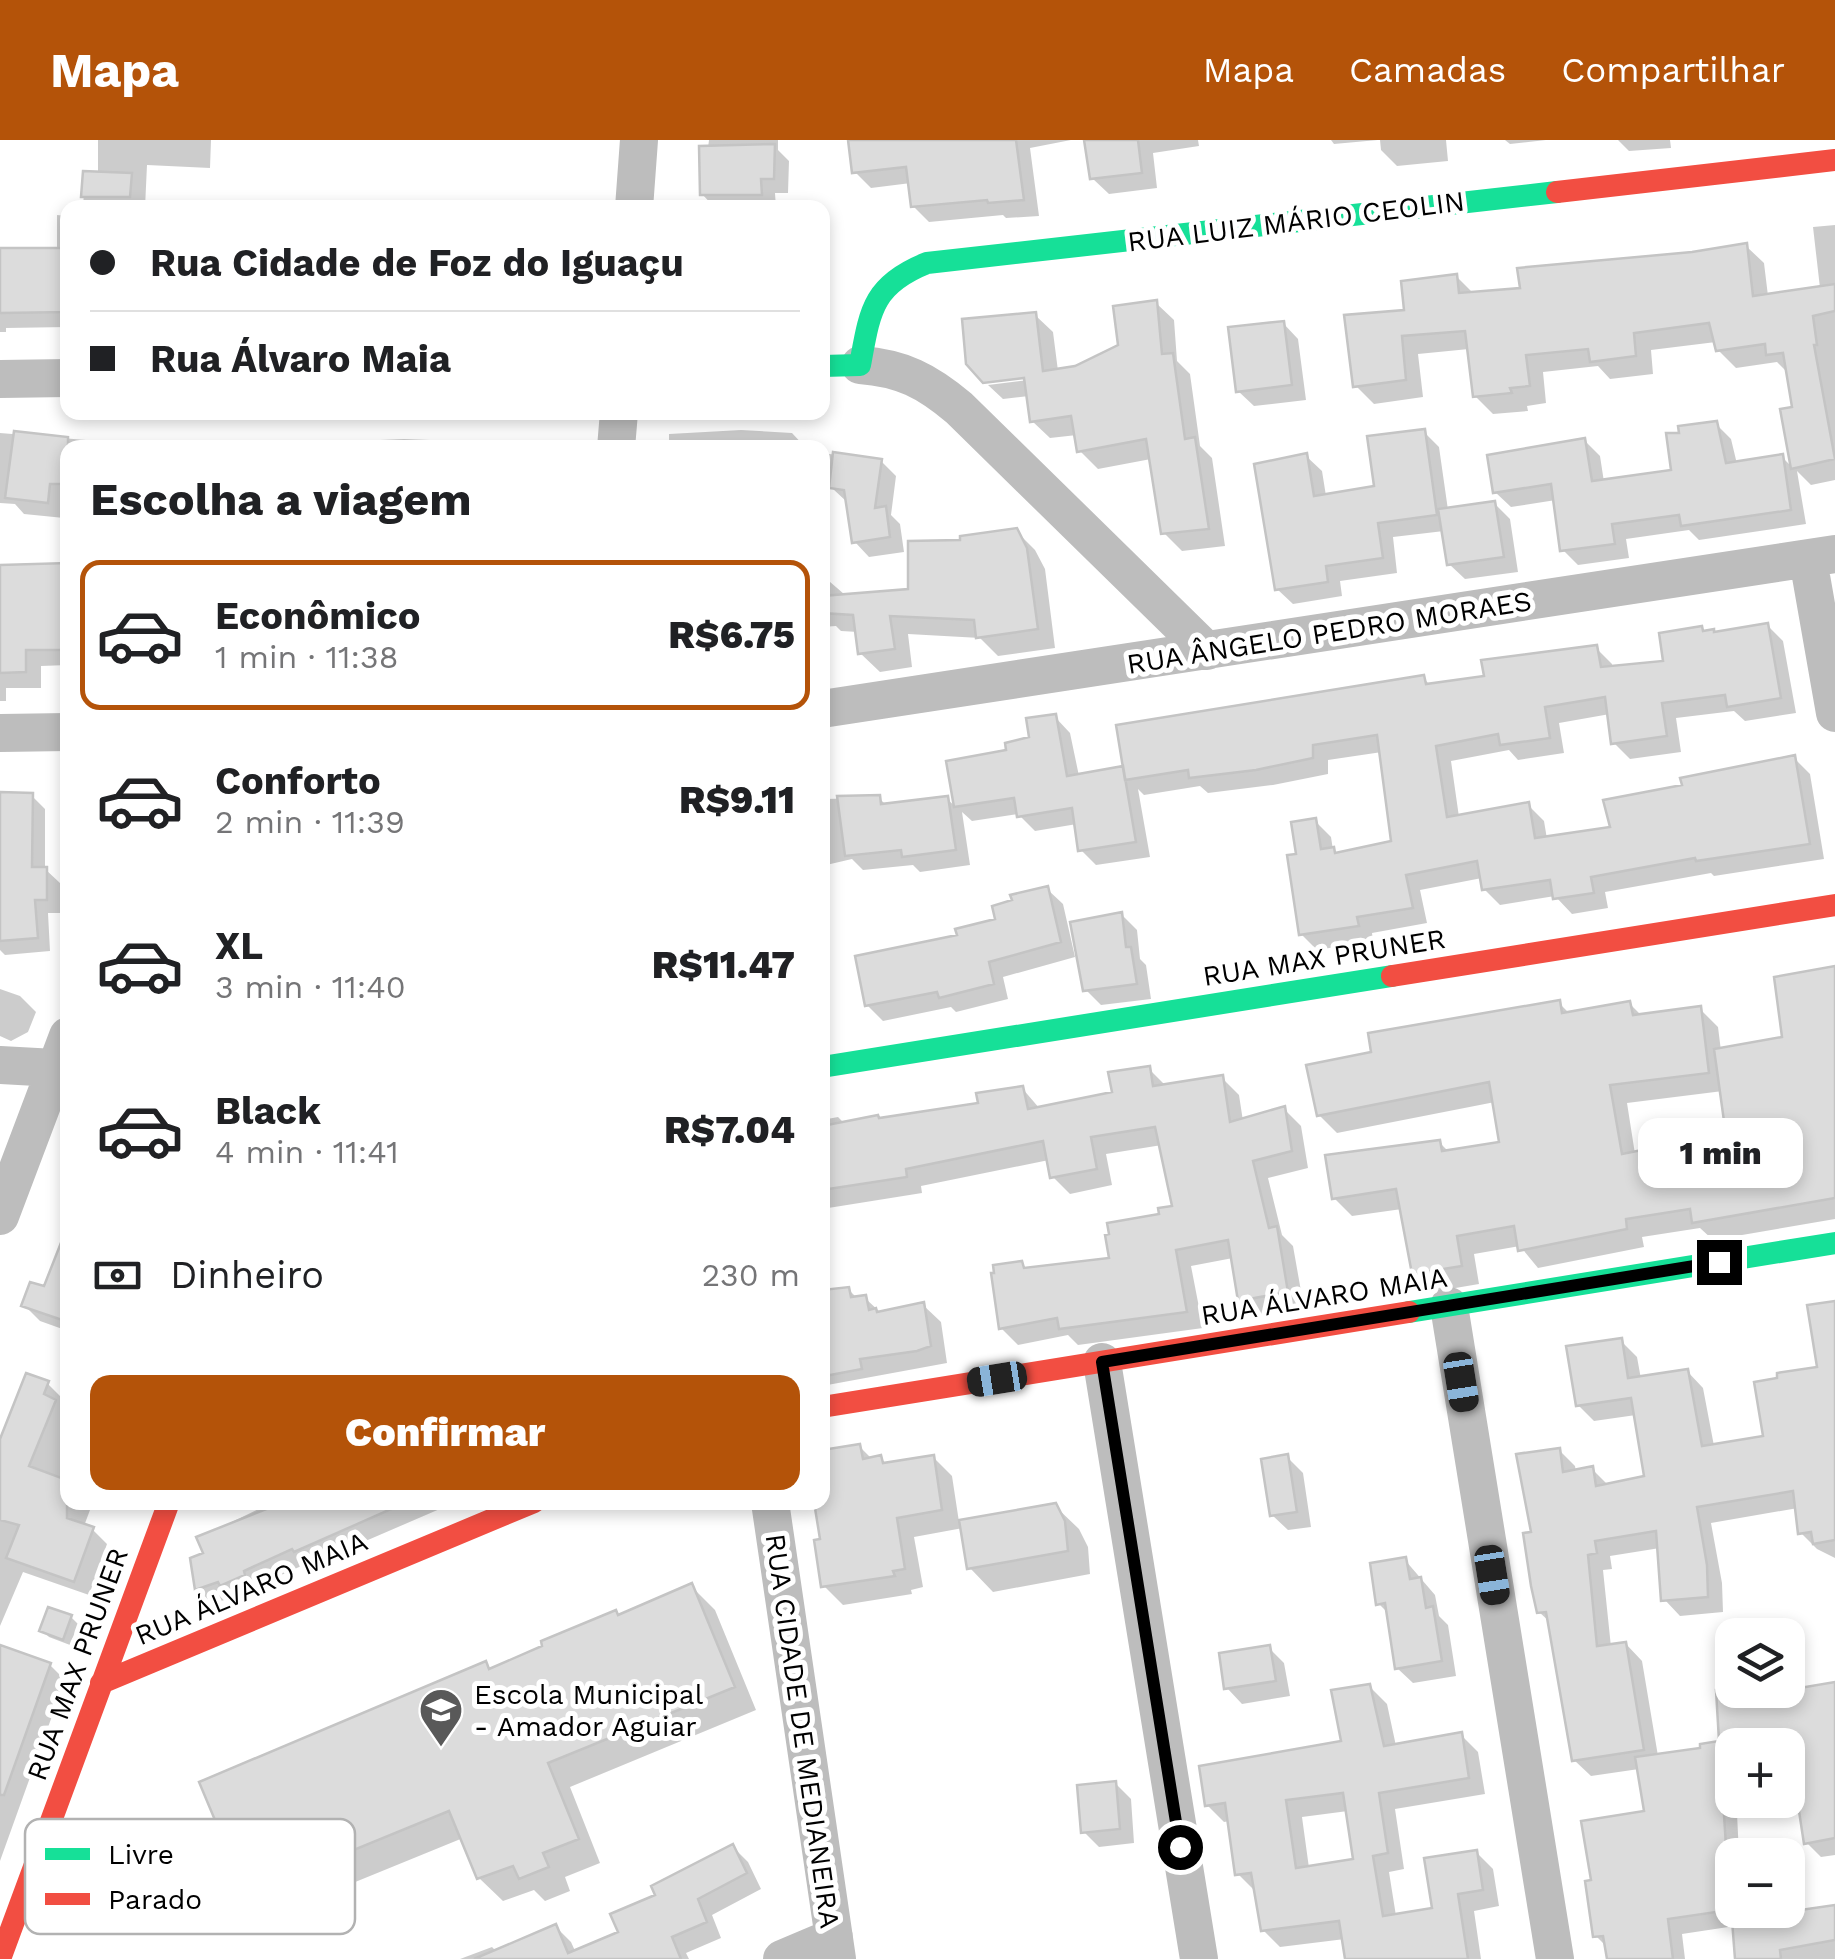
<!DOCTYPE html>
<html lang="pt">
<meta charset="utf-8">
<style>
:root{--surface:#fff;--page:#f2f2f2;--text:#202124;--muted:#757577;--line:#e0e0e0;--accent:#b45309}
body{margin:0;font-family:"Work Sans",sans-serif;background:var(--page);color:var(--text);height:100vh;display:flex;flex-direction:column;font-size:38px;white-space:nowrap}
*{box-sizing:border-box;margin:0}
p{font-size:32px;color:var(--muted)}
.icon{flex:none;width:55px;height:55px;fill:none;stroke:currentColor;stroke-width:2;stroke-linecap:round;stroke-linejoin:round}
.map{position:relative;flex:1;overflow:hidden}
.panel{position:absolute;left:60px;top:300px;width:770px;height:1070px;display:flex;flex-direction:column;background:var(--surface);border-radius:20px;box-shadow:0 5px 15px #0003}
.panel>*{flex:none}
.guide{position:absolute;left:60px;top:60px;width:770px;height:220px;border-radius:20px;box-shadow:0 5px 15px #0003;display:grid;align-content:center;height:220px;padding:0 30px;background:var(--surface)}
.buttons{position:absolute;left:1715px;top:1478px;display:grid;gap:20px}
.buttons a{display:grid;place-items:center;width:90px;height:90px;border-radius:20px;background:var(--surface);box-shadow:0 5px 15px #0003;font-size:50px}
.end{position:absolute;width:45px;height:45px;margin:-22px;border:12px solid #000;background:#fff;box-shadow:0 0 0 5px #fff}
.from{border-radius:50%}
.bubble{position:absolute;height:70px;border-radius:20px;background:var(--surface);box-shadow:0 5px 15px #0003;font-size:32px;font-weight:800;line-height:70px;text-align:center}
.car{position:absolute;width:30px;height:60px;margin:-30px -15px;border-radius:12px;box-shadow:0 0 8px 2px #0007;background:linear-gradient(#222 24%,#8ab4d8 0 40%,#222 0 76%,#8ab4d8 0 86%,#222 0)}
.guide b{display:flex;align-items:center;gap:35px;height:95px;font-size:38px}
.guide b+b{border-top:2px solid var(--line)}
.guide i{width:25px;height:25px;background:var(--text)}
ul{padding:0;list-style:none}
li{display:flex;align-items:center;gap:30px;height:150px;margin:0 20px 15px;padding:0 10px;border:5px solid transparent;border-radius:20px}
li div{flex:1}
li b{display:block;font-size:38px}
li em{font-style:normal;font-weight:800}
li.active{border-color:var(--accent)}
li>.icon{width:90px;height:90px;stroke-width:1.5}
h2{padding:0 30px;font-size:45px;line-height:120px}
.pay{display:flex;align-items:center;gap:25px;height:110px;padding:0 30px;font-size:38px}
.pay p{margin-inline-start:auto}
.cta{display:flex;gap:20px;margin-top:auto;padding:20px 30px}
.cta a{flex:1;height:115px;border-radius:20px;background:var(--accent);color:#fff;font-size:40px;font-weight:800;line-height:115px;text-align:center}
header{display:flex;align-items:center;gap:60px;box-sizing:border-box;height:140px;padding:0 50px;background:var(--accent);color:#fff}
header strong{font-size:48px}
nav{display:flex;gap:55px;margin-inline-start:auto;font-size:35px}
.map>svg:first-child{display:block}
.shadow{fill:#0003;fill-rule:evenodd}
.building{fill:#dcdcdc;stroke:#c4c4c4;stroke-width:2.5;fill-rule:evenodd}
.lines{fill:none;stroke-linecap:round;stroke-linejoin:round}
.street{stroke:#bdbdbd;stroke-width:38}
.fast{stroke:#16e098;stroke-width:22}
.jam{stroke:#f24e42;stroke-width:22}
.route{stroke:#000;stroke-width:12}
.labels{text-anchor:middle;stroke-width:10;stroke-linejoin:round;paint-order:stroke}
.street-label{font-size:28px;fill:#000;stroke:#fff}
.poi-label{font-size:28px;fill:#000;stroke:#fff;text-anchor:start}
.key{fill:#fff;stroke:#b2b2b2;stroke-width:2.5}
.key-label{font-size:28px;fill:#000}
</style>
<header>
<strong>Mapa</strong>
<nav><a>Mapa</a><a>Camadas</a><a>Compartilhar</a></nav>
</header>
<div class="map">
<svg width="1835" height="1819" viewBox="0 0 1835 1819">
<rect width="100%" height="100%" fill="#fff"/>
<path class="shadow" d="M98 0H211L210 28 147 25 145 68H83L85 33 98 34Z
M709 0H778V10L789 21 788 53H775L776 68H715L702 54Z
M855 0H1071L1030 8 1039 76 1006 78 1003 75 929 82 913 66 911 43 871 48 855 32Z
M1087 0H1198L1199 6 1153 13 1157 48 1109 54 1092 38Z
M1331 0H1378L1334 4Z
M1380 0H1446L1448 21 1397 26 1381 10Z
M1505 0H1546L1510 4Z
M1618 0H1670L1671 8 1629 11Z
M57 75 68 76V187L6 188V192H0V110L57 111Z
M1835 85V340L1811 345 1797 331 1806 384 1699 400 1689 390 1626 399 1629 418 1578 425 1563 410 1556 360 1511 367 1495 352 1584 300 1600 316 1604 342 1673 333 1682 295 1716 284 1731 299 1737 324 1782 317 1794 329 1783 271 1795 269 1787 232 1777 222 1736 228 1718 210 1716 202 1651 210 1653 234 1610 239 1598 226 1543 232 1546 263 1527 266 1528 271 1493 274 1475 256 1469 209 1418 214 1423 257 1374 264 1356 246 1407 172 1456 136 1474 154 1523 150 1746 106 1764 123 1768 156 1820 148 1813 87Z
M1156 163 1174 180 1177 221 1190 234 1200 306 1212 318 1225 406 1182 411 1164 393 1151 319 1098 329 1080 311 1077 295 1050 298 1032 281 1029 256 1003 259 988 245 1037 239 1035 175 1053 192 1058 231 1076 229 1121 206Z
M1283 183 1298 199 1306 260 1254 266 1238 251Z
M741 290 792 293 806 308H669V294Z
M1424 292 1439 307 1448 370 1494 363 1510 379 1518 432 1465 439 1449 424 1444 391 1393 397 1397 433 1340 441 1342 456 1293 464 1277 449 1306 316 1322 331 1326 356 1376 349Z
M0 293 86 300 93 306 176 307V300L284 304 404 299 457 301 463 308H68V359L64 378 24 374 15 364 0 363Z
M822 313 881 321 896 336 891 375 900 384 904 412 869 417 854 401 847 362 833 349H822Z
M1016 391 1035 410 1045 429 1055 508 998 516 980 498 908 494 912 527 880 532 860 513 858 492 841 491 836 486 822 487V435L844 454 911 452 963 402Z
M68 425V525L41 526V548H6V561H0V428Z
M1767 485 1783 501 1796 573 1745 581 1734 571 1676 578 1681 612 1630 619 1614 603 1610 574 1559 583 1564 613 1518 620 1509 610 1451 621 1459 677 1528 665 1544 681 1547 699 1613 689 1685 647 1794 618 1810 634 1824 719 1714 736 1711 733 1605 752 1608 768 1572 774 1555 756 1500 765 1484 749 1482 738 1420 750 1427 783 1372 793 1373 801 1317 810 1301 794 1298 716 1315 681 1331 697 1333 710 1339 715 1394 703 1382 612 1328 620V634L1273 645 1208 653 1200 646 1144 655 1138 649 1150 717 1096 725 1081 710 1077 684 1035 691 1018 674 972 681 962 672 970 725 920 732 913 725 863 730 852 719 822 726V659L879 658 887 666 947 659 957 668 949 623 1009 612 1032 598 1055 577 1070 593 1079 636 1122 628 1423 538 1431 546 1487 538 1596 508 1612 524 1613 529 1666 523 1705 493Z
M0 655 32 656 45 669V729L60 743V773H48L50 811 5 815 0 810Z
M1047 749 1063 764 1075 817 1003 837 1008 859 956 872 951 867 883 881 867 865 960 797 998 781Z
M1121 774 1137 790 1140 819 1146 825 1151 859 1101 865 1085 849Z
M1835 830V1079L1713 1100 1700 1088 1642 1097 1644 1107 1538 1128 1520 1106 1474 1114 1479 1144 1432 1152 1414 1133 1402 1069 1352 1076 1334 1058 1440 1003 1449 1012 1502 1004 1495 962 1337 993 1319 975 1374 914 1559 863 1570 874 1630 864 1642 876 1700 869 1718 887 1721 911 1785 899ZM1723 951 1727 983 1690 1003 1635 1014 1627 963Z
M0 849 20 856 36 872 28 892 11 901 0 896Z
M1149 929 1167 947 1222 938 1239 955 1243 981 1284 969 1301 986 1308 1028 1268 1038 1282 1095 1293 1106 1304 1168 1257 1176 1240 1159 1233 1118 1191 1126 1203 1188 1078 1205 1068 1195 1018 1205 1001 1188 1021 1124 1027 1130 1112 1120 1175 1068 1162 1005 1106 1014 1112 1045 1070 1054 1053 1037 1049 1020 921 1046 922 1053 822 1069V980L838 977 845 984 981 965 1022 948 1040 969 1115 954Z
M68 1092V1191L40 1181 24 1165 45 1149Z
M848 1149 858 1159 865 1158 881 1173 923 1165 941 1182 947 1223 822 1246V1177Z
M1835 1163V1418L1817 1409 1801 1393 1798 1368 1711 1383 1722 1443 1723 1472 1680 1476 1664 1459 1660 1408 1610 1416 1612 1429 1603 1430 1611 1507 1626 1504 1642 1521 1658 1616 1703 1610 1721 1603 1718 1544 1732 1542V1550L1780 1551 1835 1545V1715L1821 1717 1806 1702 1800 1663 1737 1673 1739 1715H1732V1770H1743V1780L1835 1767V1819H1738L1735 1786 1682 1794 1685 1819H1609L1608 1808 1596 1796 1593 1741 1647 1673 1639 1629 1591 1636 1574 1620 1551 1483 1539 1472 1534 1394 1559 1310 1575 1326 1576 1332 1592 1329 1609 1346 1647 1338 1636 1275 1594 1281 1578 1265 1621 1201 1637 1217 1641 1239 1687 1231 1703 1248 1714 1306 1765 1298 1820 1229ZM1732 1605H1788V1660H1732Z
M48 1244 63 1259 61 1263 68 1265V1362H93L84 1386 92 1389 107 1404 89 1455 23 1432 0 1486V1309Z
M859 1306 872 1319 880 1318 888 1325 933 1317 952 1336 959 1382 1055 1366 1079 1389 1088 1407 1090 1434 993 1452 970 1428 963 1388 914 1397 923 1447 911 1450 912 1454 843 1465 824 1446 822 1362Z
M1287 1317 1303 1333 1311 1387 1288 1390 1272 1375Z
M273 1362H456L310 1425 308 1423 257 1446 258 1450 211 1464 197 1449 206 1414 199 1398Z
M1405 1420 1435 1455 1439 1476 1448 1485 1456 1536 1413 1543 1397 1528 1389 1474 1379 1464Z
M691 1446 715 1470 756 1570 570 1647 600 1723 565 1737 570 1751 545 1761 534 1750 503 1761 479 1738 463 1698 272 1776 248 1752 485 1524 491 1530Z
M71 1477 78 1484 70 1505 49 1497 42 1490Z
M0 1507 50 1525 65 1540 0 1721Z
M1269 1508 1284 1523 1290 1556 1242 1564 1227 1548Z
M1369 1546 1387 1564 1396 1606 1461 1595 1478 1612 1485 1654 1395 1669 1404 1729 1389 1732 1396 1776 1435 1770 1476 1712 1493 1729 1499 1766 1474 1771 1481 1819H1348L1345 1799 1280 1807 1263 1790 1255 1751 1238 1734 1230 1681 1224 1682 1207 1665 1344 1603ZM1348 1671 1356 1721 1309 1728 1302 1677Z
M1115 1643 1131 1659 1134 1703 1099 1707 1083 1691Z
M733 1707 748 1722 761 1749 712 1775 721 1798 686 1813 689 1819H460L492 1807 497 1812 556 1787 571 1802 576 1813 621 1794 658 1756Z"/>
<path class="building" d="M848 0H1016L1024 60 988 63 987 60 911 67 906 27 852 33Z
M1084 0H1138L1142 33 1090 39Z
M775 4 774 39H761L762 55H700L699 6Z
M83 31 132 33 130 57H81Z
M1747 103 1753 156 1835 144V171L1813 176 1817 205H1814L1835 319 1791 329 1780 269 1792 267 1783 213 1766 215 1765 204 1716 211 1709 183 1634 193 1636 216 1590 222 1588 209 1526 215 1530 246 1510 248 1512 253 1473 257 1465 191 1402 196 1406 240 1353 247 1344 175 1404 170 1401 141 1457 134 1459 153 1520 148 1517 128 1692 112Z
M0 108H68V172L0 173Z
M1157 160 1162 214 1173 213 1185 299 1195 297 1209 389 1161 394 1146 299 1077 312 1071 276 1030 282 1024 238 983 243 966 224 962 179 1036 172 1043 231 1075 226 1118 205 1113 166Z
M1284 181 1292 245 1236 252 1228 187Z
M1717 281 1726 323 1783 314 1791 370 1681 386 1679 375 1612 384 1615 404 1560 411 1551 344 1493 353 1487 315 1585 298 1592 341 1671 330 1666 293H1679L1678 286Z
M1425 289 1437 375 1378 383 1383 418 1326 426 1328 442 1275 450 1254 324 1307 313 1314 356 1374 346 1367 296Z
M14 291 68 297V344H50L48 363 5 358Z
M833 312 882 319 875 368 886 366 890 397 852 403 844 350 829 348Z
M1495 361 1504 417 1447 425 1438 369Z
M1017 388 1027 408 1038 489 976 498 974 480 890 476 895 509 858 514 853 475 822 473V456L908 449V401L960 400V396Z
M68 423V510H26V532L0 533V425Z
M1768 483 1781 558 1727 567 1725 555 1662 563 1667 596 1611 604 1605 557 1545 567 1550 598 1500 605 1498 594 1436 606 1447 677 1529 662 1535 698 1610 687 1603 660 1682 645 1680 638 1795 615 1810 704 1696 721 1695 718 1591 737 1594 753 1553 759 1550 740 1482 750 1477 721 1406 735 1413 768 1357 777 1359 786 1299 795 1287 715 1296 714 1291 682 1316 678 1321 709 1334 707 1335 713 1391 701 1377 595 1313 605V618L1256 630 1189 638 1188 630 1125 640 1116 585 1424 535 1426 544 1484 536 1481 520 1597 505 1601 527 1663 521 1659 493 1702 486 1703 491 1714 489V492Z
M1056 574 1067 636 1123 626 1136 702 1078 711 1072 668 1017 677 1014 658 954 667 946 621 1006 610 1005 603 1029 597 1026 578Z
M0 652 33 653 32 727H47V760H35L38 798 0 801Z
M880 655 881 664 948 656 956 710 902 717 901 710 845 716 837 656Z
M1048 746 1061 802 989 822 994 844 939 858 937 852 865 866 855 816 957 795 955 789 995 779 992 766 1012 760 1010 755Z
M1122 772 1126 807H1131L1137 844 1083 851 1070 782Z
M1835 826V1058L1692 1083 1690 1069 1626 1079 1627 1089 1518 1111 1514 1086 1457 1096 1462 1126 1412 1134 1396 1049 1332 1059 1325 1015 1440 1000 1442 1011 1499 1002 1489 942 1317 976 1306 925 1371 912 1368 893 1560 860 1562 873 1630 861 1633 875 1701 866 1709 933 1610 945 1622 1014 1687 1001 1685 989 1724 981 1714 909 1782 897 1774 837Z
M1150 926 1153 946 1223 935 1230 982 1285 966 1292 1011 1253 1021 1269 1088 1277 1086 1288 1152 1238 1161 1228 1100 1176 1110 1187 1172 1059 1189 1057 1178 999 1189 991 1133H994L993 1125 1022 1121 1024 1128 1109 1118 1105 1095 1109 1094 1107 1083 1159 1074 1158 1068 1172 1066 1155 987 1091 997 1097 1029 1050 1038 1043 1001 906 1029 907 1037 822 1050V986L878 975 879 978 978 963 976 953 1023 946 1028 969 1112 952 1108 932Z
M66 1090H68V1182L21 1166 30 1142 44 1146Z
M849 1147 851 1157 866 1155 869 1170 876 1168 877 1172 924 1162 931 1206 917 1211 860 1219 862 1229 825 1236 822 1150Z
M1835 1161V1400L1813 1404 1811 1392 1798 1394 1793 1351 1697 1367 1707 1425 1708 1457 1661 1461 1656 1391 1595 1401 1597 1413 1588 1415 1597 1506 1626 1502 1644 1610 1572 1621 1546 1472 1537 1473 1531 1446 1523 1393 1531 1392 1516 1314 1560 1308 1563 1332 1593 1326 1596 1346 1644 1336 1631 1258 1576 1266 1566 1206 1622 1198 1628 1238 1688 1229 1702 1306 1763 1296 1754 1242 1777 1238V1233L1817 1227 1807 1165Z
M26 1233 49 1241 44 1254 56 1260 29 1326 67 1340V1378L94 1387 74 1442 6 1418 19 1385 0 1380V1299Z
M860 1304 863 1319 881 1315 883 1323 934 1315 942 1370 897 1378 905 1429 893 1431 895 1436 821 1447 814 1400 820 1399 814 1362H822V1310Z
M1288 1314 1297 1372 1270 1376 1261 1319Z
M284 1362H407L294 1412 292 1409 244 1431 245 1435 220 1446 218 1442 195 1450 190 1418 203 1413 196 1397Z
M1056 1363 1065 1381 1068 1411 967 1429 959 1380Z
M1406 1417 1410 1439 1421 1437 1426 1468 1433 1466 1442 1521 1395 1529 1385 1463 1376 1465 1370 1423Z
M692 1443 735 1547 548 1623 579 1699 543 1713 549 1727 519 1739 513 1726 477 1739 449 1671 246 1754 199 1642 486 1521 489 1529 542 1506 541 1501 616 1470 618 1475Z
M48 1467 72 1475 63 1500 39 1491Z
M0 1505 51 1523 4 1655H0Z
M1270 1505 1276 1541 1224 1549 1219 1513Z
M1835 1542V1698L1804 1704 1789 1605H1732V1657L1723 1659 1730 1770 1668 1779 1673 1819H1607L1603 1796 1593 1797 1585 1741 1591 1740 1581 1681 1644 1671 1635 1617 1700 1608V1604L1719 1601 1716 1550H1788Z
M1370 1544 1384 1606 1462 1592 1469 1638 1379 1653 1388 1713 1373 1716 1383 1776 1432 1768 1424 1718 1477 1710 1483 1750 1458 1754 1468 1819H1345L1339 1781 1261 1791 1251 1733 1235 1735 1225 1663 1205 1666 1199 1626 1341 1601 1331 1550ZM1343 1653 1353 1719 1296 1728 1286 1660Z
M1116 1641 1120 1689 1081 1693 1077 1645Z
M733 1704 747 1733 698 1759 707 1782 672 1797 681 1819H474L556 1784 568 1813 618 1792 610 1774 655 1755 651 1746Z
M1835 1765V1800L1780 1810 1781 1819H1735L1732 1780Z"/>
<g class="lines">
<path class="street" d="M634 68 639 0
M860 225C902 228 927 241 959 268L1207 511
M0 239 68 238
M616 308 619 272
M1808 419 1835 573
M822 569 1835 414
M0 593 68 592
M0 925 55 928
M0 1076 68 896
M1449 1166 1555 1819
M1102 1222 1199 1819
M770 1362 837 1819
M782 1819 834 1797"/>
<path class="fast" d="M822 226 860 225C870 171 872 145 927 123L1557 52
M822 927 1392 836
M1409 1172 1835 1103"/>
<path class="jam" d="M1557 52 1835 20
M1392 836 1835 765
M822 1267 1409 1172
M101 1543 534 1362
M0 1819 169 1362"/>
</g>
<g class="lines">
<path class="route" d="M1180 1707 1102 1222 1719 1122"/>
</g>
<defs>
<symbol id="school-pin" viewBox="-11 -11 22 30"><path d="M0 17L-7.5 6A9.5 9.5 0 1 1 7.5 6Z" fill="#595959" stroke="#fff"/><path d="M0-5L7-2L0 1L-7-2ZM-4 1L0 2.5L4 1V4Q0 6-4 4Z" fill="#fff"/></symbol>
</defs>
<g fill-rule="evenodd">
<use href="#school-pin" x="416" y="1545" width="50" height="68"/>
</g>
<g class="labels">
<g class="street-label">
<text transform="translate(1296 81) rotate(-7)" y="10">RUA LUIZ MÁRIO CEOLIN</text>
<text transform="translate(1329 492) rotate(-9)" y="10">RUA ÂNGELO PEDRO MORAES</text>
<text transform="translate(1324 817) rotate(-9)" y="10">RUA MAX PRUNER</text>
<text transform="translate(1324 1156) rotate(-9)" y="10">RUA ÁLVARO MAIA</text>
<text transform="translate(251 1448) rotate(-23)" y="10">RUA ÁLVARO MAIA</text>
<text transform="translate(77 1524) rotate(-70)" y="10">RUA MAX PRUNER</text>
<text transform="translate(803 1591) rotate(82)" y="10">RUA CIDADE DE MEDIANEIRA</text>
</g>
<g class="poi-label">
<text x="474" y="1564">Escola Municipal<tspan x="474" dy="32">- Amador Aguiar</tspan></text>
</g>
</g>
<rect x="25" y="1679" width="330" height="115" rx="15" class="key"/>
<rect x="45" y="1708" width="45" height="12" fill="#16e098"/>
<rect x="45" y="1753" width="45" height="12" fill="#f24e42"/>
<g class="key-label">
<text x="108" y="1724">Livre</text>
<text x="108" y="1769">Parado</text>
</g>
</svg>
<div class="buttons">
<a><svg class="icon" aria-label="layers" viewBox="0 0 24 24"><path d="M12 4l9 5-9 5-9-5zM3 14l9 5 9-5"/></svg></a>
<a>+</a>
<a>−</a>
</div>
<i class="end from" style="left:1180px;top:1707px"></i>
<i class="end" style="left:1719px;top:1122px"></i>
<div class="bubble" style="left:1638px;top:978px;width:165px">1 min</div>
<i class="car" style="left:997px;top:1239px;rotate:261deg"></i>
<i class="car" style="left:1461px;top:1242px;rotate:171deg"></i>
<i class="car" style="left:1492px;top:1435px;rotate:171deg"></i>
<div class="guide">
<b><i class="from"></i>Rua Cidade de Foz do Iguaçu</b>
<b><i></i>Rua Álvaro Maia</b>
</div>
<section class="panel">
<h2>Escolha a viagem</h2>
<ul>
<li class="active"><svg class="icon" aria-label="car" viewBox="0 0 24 24"><path d="M5 17H2v-5l4-1 3-4h7l3 4 3 1v5h-3M9 17h6M6 11h13"/><circle cx="7" cy="17" r="2"/><circle cx="17" cy="17" r="2"/></svg><div><b>Econômico</b><p>1 min · 11:38</p></div><em>R$6.75</em></li>
<li><svg class="icon" aria-label="car" viewBox="0 0 24 24"><path d="M5 17H2v-5l4-1 3-4h7l3 4 3 1v5h-3M9 17h6M6 11h13"/><circle cx="7" cy="17" r="2"/><circle cx="17" cy="17" r="2"/></svg><div><b>Conforto</b><p>2 min · 11:39</p></div><em>R$9.11</em></li>
<li><svg class="icon" aria-label="car" viewBox="0 0 24 24"><path d="M5 17H2v-5l4-1 3-4h7l3 4 3 1v5h-3M9 17h6M6 11h13"/><circle cx="7" cy="17" r="2"/><circle cx="17" cy="17" r="2"/></svg><div><b>XL</b><p>3 min · 11:40</p></div><em>R$11.47</em></li>
<li><svg class="icon" aria-label="car" viewBox="0 0 24 24"><path d="M5 17H2v-5l4-1 3-4h7l3 4 3 1v5h-3M9 17h6M6 11h13"/><circle cx="7" cy="17" r="2"/><circle cx="17" cy="17" r="2"/></svg><div><b>Black</b><p>4 min · 11:41</p></div><em>R$7.04</em></li>
</ul>
<div class="pay"><svg class="icon" aria-label="cash" viewBox="0 0 24 24"><path d="M3 7h18v10H3z"/><circle cx="12" cy="12" r="2"/></svg>Dinheiro<p>230 m</p></div>
<div class="cta"><a>Confirmar</a></div>
</section>
</div>
